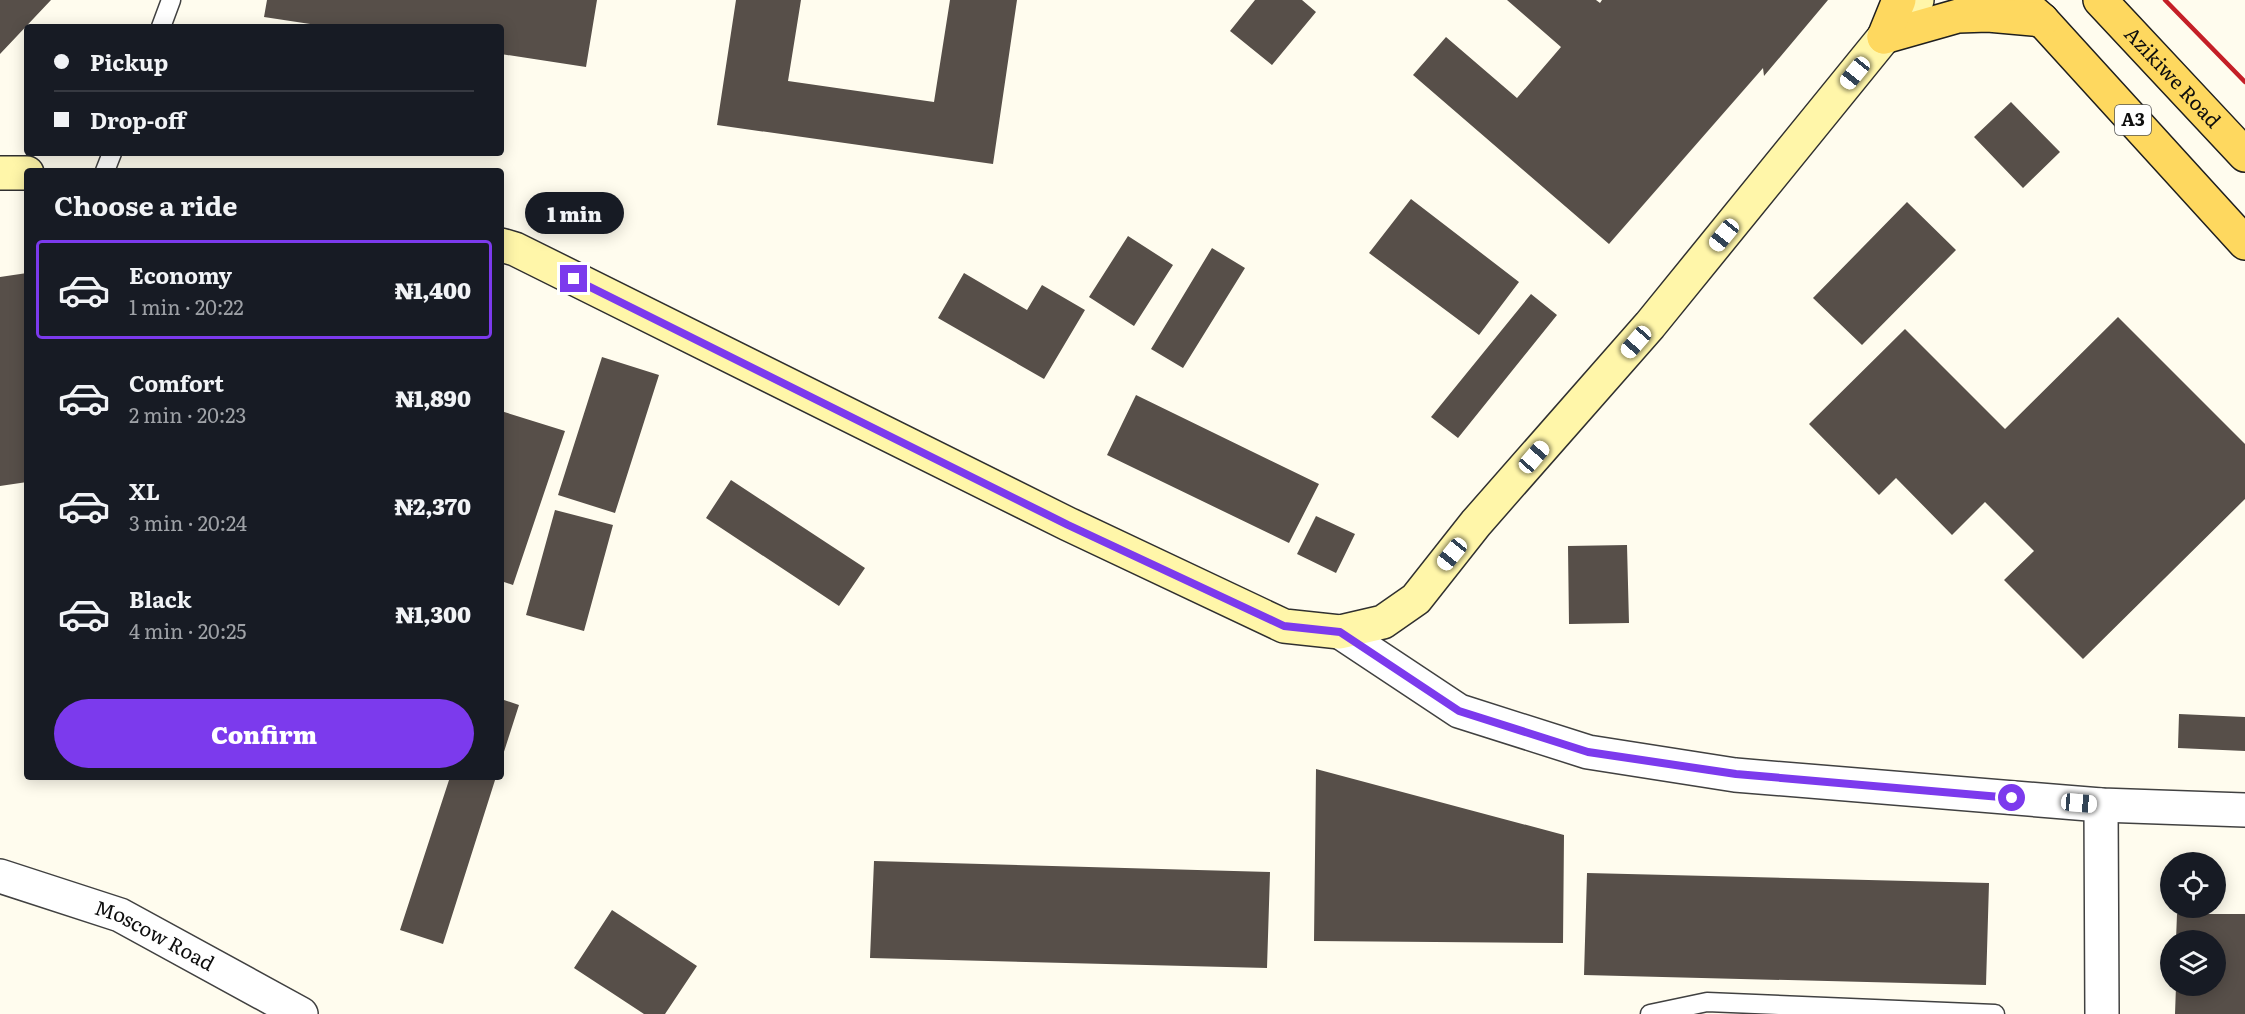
<!DOCTYPE html>
<meta charset="utf-8">
<style>
:root{--surface:#171b24;--page:#242831;--text:#f1f3f6;--muted:#9ea1a6;--line:#363941;--accent:#7c3aed}
body{margin:0;font-family:Literata,serif;background:var(--page);color:var(--text);height:100vh;display:flex;flex-direction:column;font-size:22px;white-space:nowrap}
*{box-sizing:border-box;margin:0}
p{font-size:20px;color:var(--muted)}
.icon{flex:none;width:33px;height:33px;fill:none;stroke:currentColor;stroke-width:2;stroke-linecap:round;stroke-linejoin:round}
.map{position:relative;flex:1;overflow:hidden}
.side{position:absolute;left:24px;top:168px;width:480px;height:612px;display:flex;flex-direction:column;background:var(--surface);border-radius:6px;box-shadow:0 3px 15px #0003}
.side>*{flex:none}
.banner{position:absolute;left:24px;top:24px;width:480px;height:132px;border-radius:6px;box-shadow:0 3px 15px #0003;display:grid;align-content:center;height:132px;padding:0 30px;background:var(--surface)}
.buttons{position:absolute;left:2160px;top:852px;display:grid;gap:12px}
.buttons a{display:grid;place-items:center;width:66px;height:66px;border-radius:50%;background:var(--surface);box-shadow:0 3px 15px #0003;font-size:30px}
.end{position:absolute;width:27px;height:27px;margin:-14px;border:8px solid #7c3aed;background:#fff;box-shadow:0 0 0 3px #fff}
.from{border-radius:50%}
.bubble{position:absolute;height:42px;border-radius:21px;background:var(--surface);box-shadow:0 3px 15px #0003;font-size:20px;font-weight:800;line-height:42px;text-align:center}
.car{position:absolute;width:18px;height:36px;margin:-18px -9px;border-radius:8px;box-shadow:0 0 4px 2px #0007;background:linear-gradient(#fff 24%,#345 0 40%,#fff 0 76%,#345 0 86%,#fff 0)}
.banner b{display:flex;align-items:center;gap:21px;height:57px;font-size:22px}
.banner b+b{border-top:2px solid var(--line)}
.banner i{width:15px;height:15px;background:var(--text)}
ul{padding:0;list-style:none}
li{display:flex;align-items:center;gap:18px;height:99px;margin:0 12px 9px;padding:0 18px;border:3px solid transparent;border-radius:6px}
li div{flex:1}
li b{display:block;font-size:22px}
li em{font-style:normal;font-weight:800}
li.active{border-color:var(--accent)}
li>.icon{width:54px;height:54px;stroke-width:1.5}
h2{padding:0 30px;font-size:27px;line-height:72px}
.button{display:flex;gap:12px;margin-top:auto;padding:12px 30px}
.button a{flex:1;height:69px;border-radius:36px;background:var(--accent);color:#fff;font-size:24px;font-weight:800;line-height:69px;text-align:center}
.map>svg:first-child{display:block}
.building{fill:#574f49}
.lines{fill:none;stroke-linecap:round;stroke-linejoin:round}
.lane-casing{stroke:#414141;stroke-width:21}
.street-casing{stroke:#414141;stroke-width:36}
.secondary-casing{stroke:#303030;stroke-width:36}
.primary-casing{stroke:#1f1f1f;stroke-width:36}
.lane{stroke:#fff;stroke-width:18}
.street{stroke:#fff;stroke-width:33}
.secondary{stroke:#fff6a9;stroke-width:33}
.primary{stroke:#fed85f;stroke-width:33}
.rail{stroke:#c41f27;stroke-width:4.5}
.route{stroke:#7c3aed;stroke-width:8}
.labels{text-anchor:middle;stroke-width:6;stroke-linejoin:round;paint-order:stroke}
.shield{fill:#fff;stroke:#565656;stroke-width:1.5}
.shield-label{font-size:18px;font-weight:bold;fill:#0e0e0e}
.street-label{font-size:20px;fill:#0e0e0e;stroke:#fff}
</style>
<div class="map">
<svg width="2245" height="1014" viewBox="0 0 2245 1014">
<rect width="100%" height="100%" fill="#fffcee"/>
<path class="building" d="M0 0H51L0 54Z
M267 0H597L586 67 501 54V27H330L264 17Z
M736 0H801L788 81 934 102 950 0H1017L993 164 717 125Z
M1255 0H1302L1316 12 1272 65 1230 31Z
M1507 0H1596L1600 3 1602 0H1828L1764 76 1763 68 1609 244 1413 75 1446 37 1517 98 1561 47Z
M2011 102 2060 152 2023 188 1974 137Z
M1411 199 1519 282 1479 335 1369 253Z
M1907 202 1956 250 1862 345 1813 298Z
M1128 236 1173 265 1134 326 1089 297Z
M1212 248 1245 268 1183 368 1151 349Z
M27 273V482L0 486V277Z
M964 273 1027 310 1042 285 1085 310 1044 379 938 318Z
M1531 294 1557 315 1458 438 1431 417Z
M2118 317 2245 444V499L2083 659 2004 580 2034 551 1985 502 1952 535 1896 478 1879 495 1809 424 1905 329 2005 429Z
M602 357 659 375 615 513 558 495Z
M1136 395 1319 484 1289 543 1107 455Z
M501 411 565 431 513 585 501 581Z
M731 480 865 568 839 606 706 518Z
M555 510 613 525 584 631 526 615Z
M1316 516 1355 534 1336 573 1297 554Z
M1627 545 1629 623 1569 624 1568 546Z
M501 699 519 705 501 761Z
M2179 714 2245 717V751L2178 748Z
M1316 769 1564 835 1563 943 1314 941Z
M450 777H496L443 944 400 930Z
M874 861 1270 872 1267 968 870 958Z
M1587 873 1989 883 1986 985 1584 975Z
M612 910 697 966 665 1014H644L574 968Z
M2177 914H2245V1014H2175L2176 986H2216V940H2176Z"/>
<g class="lines">
<defs>
<path id="lane" d="M161 27 171 0
M105 171 112 153
M1650 1014 1707 1002 1995 1014"/>
<g id="street">
<path d="M1340 632 1459 711 1588 752 1735 775 2101 805 2245 810"/>
<path d="M2101 805 2102 1014"/>
<path id="s1" d="M0 876 120 915 301 1014"/>
</g>
<path id="secondary" d="M0 173H27
M501 245 515 249 1068 524 1284 626 1340 632 1383 622 1416 599 1476 523 1650 325 1884 37 1917 0"/>
<g id="primary">
<path d="M2019 0 2042 20 2245 243"/>
<path id="s2" d="M2100 0 2245 155"/>
<path d="M1884 37 1958 16 1988 15 2042 20"/>
<path d="M1884 37 1899 0"/>
</g>
</defs>
<use href="#lane" class="lane-casing"/>
<use href="#street" class="street-casing"/>
<use href="#secondary" class="secondary-casing"/>
<use href="#primary" class="primary-casing"/>
<use href="#lane" class="lane"/>
<use href="#street" class="street"/>
<use href="#secondary" class="secondary"/>
<use href="#primary" class="primary"/>
<path class="rail" d="M2165 0 2245 82"/>
</g>
<g class="lines">
<path class="route" d="M574 279 1068 525 1284 626 1340 632 1459 711 1588 752 1736 774 2012 798"/>
</g>
<g class="labels">
<rect class="shield" x="2115" y="105" width="36" height="30" rx="4.5"/>
<g class="shield-label">
<text x="2133" y="126">A3</text>
</g>
<g class="street-label">
<text dy="7" stroke="none"><textPath href="#s2" startOffset="106">Azikiwe Road</textPath></text>
<text dy="7" stroke="none"><textPath href="#s1" startOffset="166">Moscow Road</textPath></text>
</g>
</g>
</svg>
<div class="buttons">
<a><svg class="icon" aria-label="locate" viewBox="0 0 24 24"><circle cx="12" cy="12" r="6"/><path d="M12 2v4M12 18v4M2 12h4M18 12h4"/></svg></a>
<a><svg class="icon" aria-label="layers" viewBox="0 0 24 24"><path d="M12 4l9 5-9 5-9-5zM3 14l9 5 9-5"/></svg></a>
</div>
<i class="end from" style="left:2012px;top:798px"></i>
<i class="end" style="left:574px;top:279px"></i>
<div class="bubble" style="left:525px;top:192px;width:99px">1 min</div>
<i class="car" style="left:1855px;top:73px;rotate:219deg"></i>
<i class="car" style="left:1724px;top:235px;rotate:219deg"></i>
<i class="car" style="left:1636px;top:342px;rotate:221deg"></i>
<i class="car" style="left:1534px;top:457px;rotate:41deg"></i>
<i class="car" style="left:1452px;top:554px;rotate:219deg"></i>
<i class="car" style="left:2079px;top:803px;rotate:95deg"></i>
<div class="banner">
<b><i class="from"></i>Pickup</b>
<b><i></i>Drop-off</b>
</div>
<section class="side">
<h2>Choose a ride</h2>
<ul>
<li class="active"><svg class="icon" aria-label="car" viewBox="0 0 24 24"><path d="M5 17H2v-5l4-1 3-4h7l3 4 3 1v5h-3M9 17h6M6 11h13"/><circle cx="7" cy="17" r="2"/><circle cx="17" cy="17" r="2"/></svg><div><b>Economy</b><p>1 min · 20:22</p></div><em>₦1,400</em></li>
<li><svg class="icon" aria-label="car" viewBox="0 0 24 24"><path d="M5 17H2v-5l4-1 3-4h7l3 4 3 1v5h-3M9 17h6M6 11h13"/><circle cx="7" cy="17" r="2"/><circle cx="17" cy="17" r="2"/></svg><div><b>Comfort</b><p>2 min · 20:23</p></div><em>₦1,890</em></li>
<li><svg class="icon" aria-label="car" viewBox="0 0 24 24"><path d="M5 17H2v-5l4-1 3-4h7l3 4 3 1v5h-3M9 17h6M6 11h13"/><circle cx="7" cy="17" r="2"/><circle cx="17" cy="17" r="2"/></svg><div><b>XL</b><p>3 min · 20:24</p></div><em>₦2,370</em></li>
<li><svg class="icon" aria-label="car" viewBox="0 0 24 24"><path d="M5 17H2v-5l4-1 3-4h7l3 4 3 1v5h-3M9 17h6M6 11h13"/><circle cx="7" cy="17" r="2"/><circle cx="17" cy="17" r="2"/></svg><div><b>Black</b><p>4 min · 20:25</p></div><em>₦1,300</em></li>
</ul>
<div class="button"><a>Confirm</a></div>
</section>
</div>
